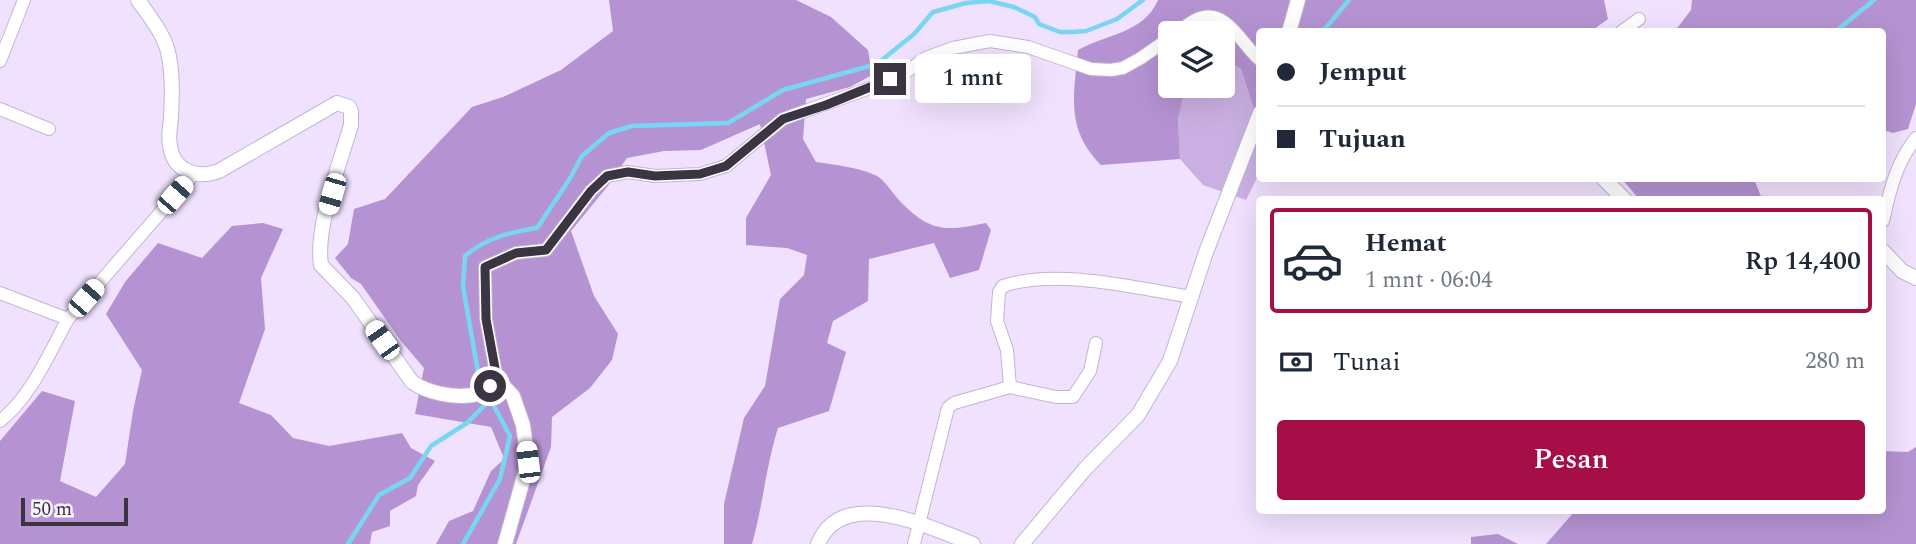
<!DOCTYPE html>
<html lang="id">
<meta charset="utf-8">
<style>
:root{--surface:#fff;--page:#f6f6f7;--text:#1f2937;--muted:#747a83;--line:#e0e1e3;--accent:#a50e47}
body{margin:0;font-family:Spectral,serif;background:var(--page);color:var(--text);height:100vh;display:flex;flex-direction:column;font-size:26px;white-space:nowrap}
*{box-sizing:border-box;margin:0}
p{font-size:23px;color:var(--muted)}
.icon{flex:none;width:38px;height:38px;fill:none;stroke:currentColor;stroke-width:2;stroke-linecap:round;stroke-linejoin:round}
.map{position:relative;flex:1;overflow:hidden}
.details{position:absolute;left:1256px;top:196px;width:630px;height:318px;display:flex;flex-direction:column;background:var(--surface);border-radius:7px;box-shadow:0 7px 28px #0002}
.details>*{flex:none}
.banner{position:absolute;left:1256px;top:28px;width:630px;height:154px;border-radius:7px;box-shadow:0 7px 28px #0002;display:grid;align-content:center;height:154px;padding:0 21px;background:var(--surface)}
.controls{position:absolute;left:1158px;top:21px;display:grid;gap:14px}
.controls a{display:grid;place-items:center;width:77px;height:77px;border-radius:7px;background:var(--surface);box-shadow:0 7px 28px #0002;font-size:35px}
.scale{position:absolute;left:21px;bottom:18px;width:107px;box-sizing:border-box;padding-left:7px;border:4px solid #3b3541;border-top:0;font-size:19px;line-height:24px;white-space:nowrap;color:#3b3541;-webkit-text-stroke:5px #f9f3fe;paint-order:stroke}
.end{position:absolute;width:32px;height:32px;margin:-16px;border:9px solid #3b3541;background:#fff;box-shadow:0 0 0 4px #fff}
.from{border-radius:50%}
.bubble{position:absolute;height:49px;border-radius:7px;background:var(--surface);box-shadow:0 7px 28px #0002;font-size:23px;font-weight:600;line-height:49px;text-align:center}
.car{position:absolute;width:21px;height:42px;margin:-21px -10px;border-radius:9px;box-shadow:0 0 5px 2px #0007;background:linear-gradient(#fff 24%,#345 0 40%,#fff 0 76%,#345 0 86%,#fff 0)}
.banner b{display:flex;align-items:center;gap:24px;height:66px;font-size:26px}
.banner b+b{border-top:2px solid var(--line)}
.banner i{width:18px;height:18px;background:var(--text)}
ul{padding:12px 0 0;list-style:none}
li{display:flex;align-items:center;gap:21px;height:105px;margin:0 14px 10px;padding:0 7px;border:4px solid transparent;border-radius:7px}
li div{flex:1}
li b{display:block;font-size:26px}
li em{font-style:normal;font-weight:600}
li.on{border-color:var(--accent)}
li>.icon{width:63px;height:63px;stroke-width:1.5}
.pay{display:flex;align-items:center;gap:18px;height:77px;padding:0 21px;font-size:26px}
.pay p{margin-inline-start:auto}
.action{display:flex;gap:14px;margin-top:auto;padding:14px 21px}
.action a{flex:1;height:80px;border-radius:7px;background:var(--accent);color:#fff;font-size:28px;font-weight:600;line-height:80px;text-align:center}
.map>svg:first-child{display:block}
.green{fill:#cab0e2}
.forest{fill:#b593d2}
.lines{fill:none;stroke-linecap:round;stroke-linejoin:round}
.stream{stroke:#79d6f3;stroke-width:4.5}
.minor-casing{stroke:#c3b5d0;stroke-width:14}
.tertiary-casing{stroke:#c3b5d0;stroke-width:16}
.minor{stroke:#fff;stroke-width:12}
.tertiary{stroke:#fff;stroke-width:14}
.route{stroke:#3b3541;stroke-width:9}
</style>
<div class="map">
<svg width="1916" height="544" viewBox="0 0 1916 544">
<rect width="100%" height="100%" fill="#f0e1fe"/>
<path class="green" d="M1223 59 1241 69 1260 128V172L1246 200 1203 185 1180 159 1178 119 1186 86H1223Z"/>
<path class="forest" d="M609 0H796L831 17 868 50 872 75 850 87 806 99 803 139 816 162C836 165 857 167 875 175 884 179 891 191 898 199 929 232 944 232 986 223L991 230 979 270 950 278 934 243 869 259 868 301 833 321 827 343 846 352 829 411 778 428C766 466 763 505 752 544H724V504L744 418 765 386 780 299 804 275 807 255 787 248 746 245V218L771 175 760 124 701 150 664 151 627 158 607 187 571 231 594 296 618 334 612 360 590 388 552 417 551 447 516 544H436L449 521 473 511 491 471 502 461 503 456 491 427 415 414 424 368 401 341 361 284 351 278 335 258 348 244 354 209 385 199 472 107 503 97 561 70 613 31Z
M1158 0H1604L1608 19 1590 32H1260V128L1241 69 1223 59V33H1171V86H1186L1178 119 1180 159 1101 165C1065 129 1074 95 1078 50 1107 34 1144 33 1158 0Z
M1692 0H1916V104L1908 129 1893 133 1883 130V32L1675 31 1691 10Z
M1622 179H1754L1762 199H1639Z
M263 223 283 229 261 278 265 329 239 403 271 415 293 438 329 446 402 433 411 448 435 461 418 485 416 496 390 511V526L372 532 370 544H0V441L42 391 75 401 60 481 96 497 125 464 133 411 142 370 106 314 125 282 158 243 202 258 232 226Z
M1916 447V544H1546L1575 511H1883V451L1908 452Z
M1498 534 1518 544H1471V537Z"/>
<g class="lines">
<path class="stream" d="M1324 30 1349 0
M1835 32 1874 0
M348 544 379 495 410 478 431 446 467 423 490 400
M463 544 500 479 510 436 479 378 463 286 465 256C486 238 510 232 537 228L569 180 582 156 609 133 632 126 728 123 783 90 877 64 914 34 933 12 966 3 989 1 1014 7 1035 17 1039 24 1060 32H1072L1086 31 1117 19 1143 0"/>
<defs>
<path id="minor" d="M1621 32 1639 19
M1176 33C1184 28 1191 21 1200 18 1227 9 1242 45 1260 60
M0 61 24 0
M0 109 49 129
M1883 221C1890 190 1896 163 1916 138
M0 293 68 319 193 175
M497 379 486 319 485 267 516 253 546 250 591 191 607 176 628 172 655 176 700 174 726 166 783 119 873 87 906 72 926 58 953 48 990 41 1028 47 1091 69 1111 70 1123 68 1141 58 1171 37
M1010 387 1056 397H1073L1090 371 1096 343
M0 421C31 397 49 353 68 319
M914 544 948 408 954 403 1010 387 1007 350 997 321 999 292 1003 286C1056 268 1136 288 1191 297"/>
<path id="tertiary" d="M138 0C149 16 164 34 168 52 173 73 172 97 171 118 170 127 168 137 170 146 174 172 197 179 219 171L337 103 349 107 351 111V125C340 163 315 228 321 265L353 298 412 382C428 393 453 398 473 395 482 394 491 385 497 379L513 396 523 425 528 462 505 544
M1289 32 1298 0
M1603 178 1625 200
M1883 251 1902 271 1916 278
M818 544C842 484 931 528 973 544
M1022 544 1085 469 1138 415 1170 361 1206 252 1260 113"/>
</defs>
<use href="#minor" class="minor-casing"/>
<use href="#tertiary" class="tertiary-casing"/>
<use href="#minor" class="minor"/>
<use href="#tertiary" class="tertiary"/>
</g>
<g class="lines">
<path class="route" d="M490 386 497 379 486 319 485 267 516 253 546 250 591 191 607 176 628 172 655 176 700 174 726 166 783 119 826 105 890 79"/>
</g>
</svg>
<div class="controls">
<a><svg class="icon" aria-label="layers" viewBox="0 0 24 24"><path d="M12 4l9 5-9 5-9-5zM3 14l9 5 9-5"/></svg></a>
</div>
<div class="scale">50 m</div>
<i class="end from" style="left:490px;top:386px"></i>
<i class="end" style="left:890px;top:79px"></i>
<div class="bubble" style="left:915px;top:54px;width:116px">1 mnt</div>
<i class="car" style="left:332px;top:194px;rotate:196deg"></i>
<i class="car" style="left:175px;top:195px;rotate:41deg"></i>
<i class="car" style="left:86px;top:298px;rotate:41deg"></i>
<i class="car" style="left:382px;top:340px;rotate:325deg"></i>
<i class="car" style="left:528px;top:462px;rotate:353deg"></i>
<div class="banner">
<b><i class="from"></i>Jemput</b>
<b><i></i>Tujuan</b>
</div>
<section class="details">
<ul>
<li class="on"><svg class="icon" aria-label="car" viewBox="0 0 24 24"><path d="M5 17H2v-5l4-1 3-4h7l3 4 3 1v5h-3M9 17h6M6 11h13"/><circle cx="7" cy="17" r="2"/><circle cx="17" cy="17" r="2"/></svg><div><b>Hemat</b><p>1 mnt · 06:04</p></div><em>Rp 14,400</em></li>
</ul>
<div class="pay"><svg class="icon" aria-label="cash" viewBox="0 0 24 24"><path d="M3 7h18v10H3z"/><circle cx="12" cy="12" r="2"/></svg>Tunai<p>280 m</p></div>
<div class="action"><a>Pesan</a></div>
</section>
</div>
